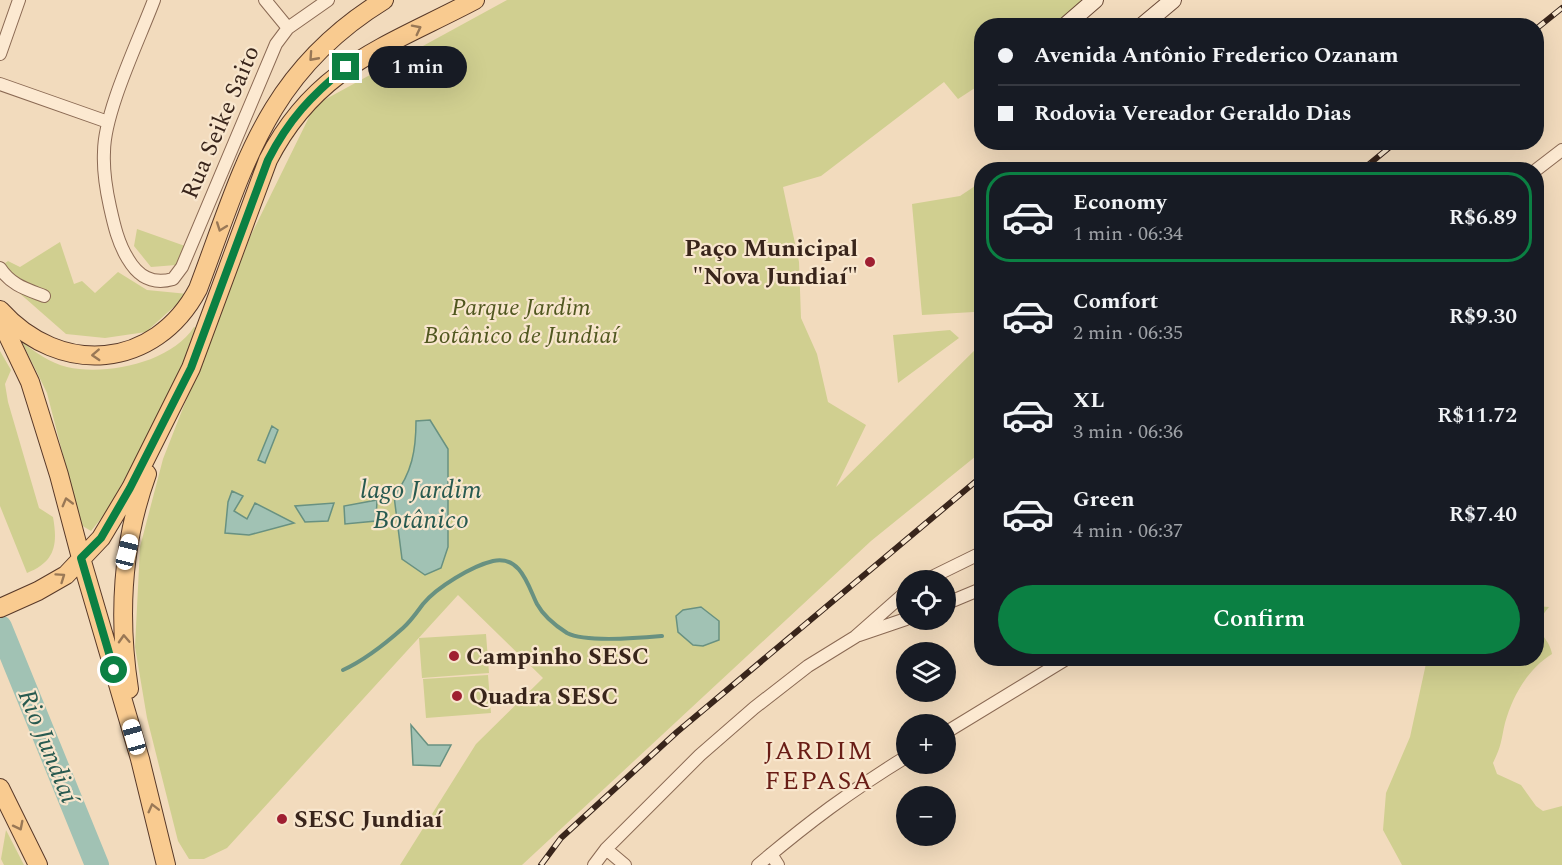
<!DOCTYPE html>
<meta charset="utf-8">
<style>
:root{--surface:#171b24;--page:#20242c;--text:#f1f3f6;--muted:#9ea1a6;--line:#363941;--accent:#0b8043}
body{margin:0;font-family:Spectral,serif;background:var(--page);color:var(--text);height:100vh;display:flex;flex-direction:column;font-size:22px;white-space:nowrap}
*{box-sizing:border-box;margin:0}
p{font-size:20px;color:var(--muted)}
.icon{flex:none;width:33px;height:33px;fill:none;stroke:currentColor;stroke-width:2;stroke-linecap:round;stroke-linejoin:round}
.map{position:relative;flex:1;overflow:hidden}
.side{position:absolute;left:974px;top:162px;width:570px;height:504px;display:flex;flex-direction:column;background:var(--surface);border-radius:24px;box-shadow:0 6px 24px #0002}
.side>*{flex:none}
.top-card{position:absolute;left:974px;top:18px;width:570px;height:132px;border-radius:24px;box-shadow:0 6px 24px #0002;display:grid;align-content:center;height:132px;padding:0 24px;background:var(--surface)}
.tools{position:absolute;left:896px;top:570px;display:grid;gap:12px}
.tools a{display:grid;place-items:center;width:60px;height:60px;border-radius:50%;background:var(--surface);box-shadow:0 6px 24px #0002;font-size:30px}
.end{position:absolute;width:27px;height:27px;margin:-14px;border:8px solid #0b8043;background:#fff;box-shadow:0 0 0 3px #fff}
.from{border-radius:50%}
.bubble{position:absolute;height:42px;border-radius:21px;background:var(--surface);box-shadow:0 6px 24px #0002;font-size:20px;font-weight:600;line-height:42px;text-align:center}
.car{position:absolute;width:18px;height:36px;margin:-18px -9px;border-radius:8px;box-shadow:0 0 4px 2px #0007;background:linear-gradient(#fff 24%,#345 0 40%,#fff 0 76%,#345 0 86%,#fff 0)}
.top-card b{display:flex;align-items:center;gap:21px;height:57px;font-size:22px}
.top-card b+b{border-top:2px solid var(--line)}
.top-card i{width:15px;height:15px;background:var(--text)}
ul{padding:10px 0 0;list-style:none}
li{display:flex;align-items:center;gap:18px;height:90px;margin:0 12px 9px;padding:0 12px;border:3px solid transparent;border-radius:24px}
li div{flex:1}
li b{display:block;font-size:22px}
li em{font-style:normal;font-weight:600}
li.active{border-color:var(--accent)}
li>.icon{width:54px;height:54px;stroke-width:1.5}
.cta{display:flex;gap:12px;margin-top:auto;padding:12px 24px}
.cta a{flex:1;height:69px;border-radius:36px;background:var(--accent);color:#fff;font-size:24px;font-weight:600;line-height:69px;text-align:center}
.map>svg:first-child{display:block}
.green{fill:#d0cf90}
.water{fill:#a1c2b4;stroke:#689181;stroke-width:1.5}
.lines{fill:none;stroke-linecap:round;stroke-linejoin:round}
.stream{stroke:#689181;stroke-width:4}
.river{stroke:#a1c2b4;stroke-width:24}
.street-casing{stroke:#8b6a54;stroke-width:14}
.secondary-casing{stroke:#6c4b38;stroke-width:18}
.primary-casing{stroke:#583929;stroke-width:20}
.street{stroke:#fce9d1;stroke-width:12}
.secondary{stroke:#fce9d1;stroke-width:16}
.primary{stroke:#f9cb90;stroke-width:18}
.rail-casing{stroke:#39251b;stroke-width:6}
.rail{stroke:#f8e6cd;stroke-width:4;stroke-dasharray:11;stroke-linecap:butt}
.oneway{stroke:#997856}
.route{stroke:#0b8043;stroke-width:8}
.poi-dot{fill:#9f1f31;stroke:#f8e6cd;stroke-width:2}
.labels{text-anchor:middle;stroke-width:4.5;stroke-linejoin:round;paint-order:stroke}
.street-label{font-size:24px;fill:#39251b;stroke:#f8e6cd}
.poi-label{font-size:24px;font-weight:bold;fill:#39251b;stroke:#f8e6cd;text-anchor:start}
.park-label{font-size:24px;font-style:italic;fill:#50571f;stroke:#f8e6cd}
.water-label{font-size:26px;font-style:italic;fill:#285a50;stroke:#f8e6cd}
.neighbourhood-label{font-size:26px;letter-spacing:1.5px;fill:#691d16;stroke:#f8e6cd}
</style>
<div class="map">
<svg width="1562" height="865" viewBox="0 0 1562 865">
<rect width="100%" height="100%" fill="#f2dbbd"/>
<path class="green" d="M507 0H1083L1054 25 981 26V84L958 99 944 82 821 176 783 187 799 262 801 318 817 354 828 402 866 425 836 487 981 344V452L871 541 522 865H400L476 744 543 678 458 595 227 848 204 859H189L178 841 147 718 135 647 140 547 163 459 250 237 315 105Z
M981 182V306L974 312 922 315 912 204 960 196Z
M137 229 185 246 176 265 151 267 134 246Z
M60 242 74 284 82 281 95 293 118 272 147 290 188 294 146 332 105 338 66 334 9 284 0 267 8 261 20 267Z
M194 327 199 329 143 445 107 511 91 531 81 525 47 393 22 342C35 352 50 363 67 367 105 376 171 363 194 327Z
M950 330 959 338 898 383 893 335Z
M0 351 11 370 5 384 8 402 39 508 53 517C58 545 55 562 27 573L0 506Z
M1536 606 1549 607C1527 632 1549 634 1552 654 1528 669 1513 695 1505 723 1501 740 1502 745 1493 763L1497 774 1521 785 1536 806 1543 811 1562 806V865H1402L1383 830 1386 793 1410 737 1427 659 1536 658Z
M486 634 489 673 422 678 419 638Z
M488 675 491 713 426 718 423 679Z
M6 830 24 865H4L1 859Z"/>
<path class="water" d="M430 420 448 449V547L441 568 425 575 402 559 394 496C412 473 416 450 416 421Z
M272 426 278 430 265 463 258 460Z
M232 491 243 496 234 511 247 519 255 503 294 523 249 535 225 533 228 502Z
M377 500 376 521 345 524 344 506Z
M334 503 328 521 305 522 295 506Z
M701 607 719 621V640L703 646 693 645 678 632 676 616 683 610Z
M411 725 428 745H451L440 766 413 765Z"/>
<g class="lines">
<path class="stream" d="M343 670C365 660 385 644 403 628 411 621 417 612 423 604 437 587 472 566 493 561 521 555 528 586 537 604 543 615 556 626 567 633 586 643 640 638 662 636"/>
<path class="river" d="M0 627 97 865"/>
<defs>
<path id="street" d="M154 0C139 40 104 112 104 152 103 171 106 189 110 207 114 225 118 243 128 259 138 276 152 285 173 279L182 267 276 44 288 28 328 0
M265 0 288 28
M0 54 19 0
M0 84 108 122
M1536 170 1562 150
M0 268C11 285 26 289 44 296
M926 580 981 553
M945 604 981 589
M859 635 906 619
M945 733 1068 658
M606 849 625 865
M771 854 778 865
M594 865 606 849 700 755 754 708 808 666 855 637 906 592
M758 865C808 823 850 791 906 757"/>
<path id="secondary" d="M1065 26 1095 0
M1142 26 1173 0"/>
<path id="primary" d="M0 310C60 377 155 370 198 289 244 167 265 73 384 0
M0 319 30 382 59 475 81 558 140 759 166 865
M0 608 38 591 66 575 101 538 131 488 191 368 268 160C316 66 388 46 475 0
M129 689C118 618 122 543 147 474
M0 788 38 865"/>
</defs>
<use href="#street" class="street-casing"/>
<use href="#secondary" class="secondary-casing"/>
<use href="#primary" class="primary-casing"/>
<use href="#street" class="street"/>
<use href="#secondary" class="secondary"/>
<use href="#primary" class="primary"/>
<defs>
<path id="rail" d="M1536 29 1562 8
M1362 170 1396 142
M541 865 561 838 677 732 981 477"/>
</defs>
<use href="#rail" class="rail-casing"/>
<use href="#rail" class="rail"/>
</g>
<defs><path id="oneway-chevron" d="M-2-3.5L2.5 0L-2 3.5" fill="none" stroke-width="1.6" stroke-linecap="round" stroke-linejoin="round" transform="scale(1.5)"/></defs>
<g class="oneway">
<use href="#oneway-chevron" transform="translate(417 29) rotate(-27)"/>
<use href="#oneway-chevron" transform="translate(313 57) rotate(132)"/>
<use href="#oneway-chevron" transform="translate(221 227) rotate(110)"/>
<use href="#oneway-chevron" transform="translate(96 355) rotate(177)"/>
<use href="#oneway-chevron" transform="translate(67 502) rotate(-105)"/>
<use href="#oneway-chevron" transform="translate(61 577) rotate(-35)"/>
<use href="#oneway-chevron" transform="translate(124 639) rotate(-93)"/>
<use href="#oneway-chevron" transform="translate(153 808) rotate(-104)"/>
<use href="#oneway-chevron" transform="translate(19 826) rotate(63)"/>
</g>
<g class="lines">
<path class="route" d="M114 670 81 558 101 538 130 488 191 368 268 160C289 119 311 96 346 67"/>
</g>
<g class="poi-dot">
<circle cx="870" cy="262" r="6"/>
<circle cx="454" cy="656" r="6"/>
<circle cx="457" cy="696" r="6"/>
<circle cx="282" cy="819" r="6"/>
</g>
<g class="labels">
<g class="street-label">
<text transform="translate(220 122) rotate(-67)" y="8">Rua Seike Saito</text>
</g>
<g class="poi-label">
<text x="858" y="256" text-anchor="end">Paço Municipal<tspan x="858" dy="28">"Nova Jundiaí"</tspan></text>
<text x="466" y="664">Campinho SESC</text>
<text x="469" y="704">Quadra SESC</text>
<text x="294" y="827">SESC Jundiaí</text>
</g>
<g class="park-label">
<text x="521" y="315">Parque Jardim<tspan x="521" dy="28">Botânico de Jundiaí</tspan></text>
</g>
<g class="water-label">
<text x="421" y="498">lago Jardim<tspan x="421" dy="30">Botânico</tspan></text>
<text transform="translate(49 746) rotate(68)" y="9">Rio Jundiaí</text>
</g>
<g class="neighbourhood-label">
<text x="819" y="759">JARDIM<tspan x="819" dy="30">FEPASA</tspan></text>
</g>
</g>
</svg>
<div class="tools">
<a><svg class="icon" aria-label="locate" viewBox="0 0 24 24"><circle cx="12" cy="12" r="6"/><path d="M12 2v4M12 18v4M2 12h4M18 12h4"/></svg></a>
<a><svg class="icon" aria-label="layers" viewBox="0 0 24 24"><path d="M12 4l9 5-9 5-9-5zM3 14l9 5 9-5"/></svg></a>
<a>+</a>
<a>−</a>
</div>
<i class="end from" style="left:114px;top:670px"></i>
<i class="end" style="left:346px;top:67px"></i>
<div class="bubble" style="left:368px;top:46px;width:99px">1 min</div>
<i class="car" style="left:127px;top:552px;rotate:14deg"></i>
<i class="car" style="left:134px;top:737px;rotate:344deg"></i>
<div class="top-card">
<b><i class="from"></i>Avenida Antônio Frederico Ozanam</b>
<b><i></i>Rodovia Vereador Geraldo Dias</b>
</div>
<section class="side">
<ul>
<li class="active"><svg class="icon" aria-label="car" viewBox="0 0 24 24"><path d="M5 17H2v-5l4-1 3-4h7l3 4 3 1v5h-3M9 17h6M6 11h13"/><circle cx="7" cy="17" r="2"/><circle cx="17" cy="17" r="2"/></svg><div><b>Economy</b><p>1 min · 06:34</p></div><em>R$6.89</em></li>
<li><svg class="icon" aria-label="car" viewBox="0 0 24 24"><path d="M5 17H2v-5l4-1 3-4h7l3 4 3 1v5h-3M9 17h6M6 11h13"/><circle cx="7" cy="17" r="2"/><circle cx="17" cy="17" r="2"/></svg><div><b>Comfort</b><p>2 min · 06:35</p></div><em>R$9.30</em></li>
<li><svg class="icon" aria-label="car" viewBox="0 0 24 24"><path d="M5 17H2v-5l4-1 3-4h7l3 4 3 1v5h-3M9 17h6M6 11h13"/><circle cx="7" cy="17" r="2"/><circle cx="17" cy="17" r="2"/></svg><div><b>XL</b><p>3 min · 06:36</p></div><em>R$11.72</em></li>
<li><svg class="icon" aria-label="car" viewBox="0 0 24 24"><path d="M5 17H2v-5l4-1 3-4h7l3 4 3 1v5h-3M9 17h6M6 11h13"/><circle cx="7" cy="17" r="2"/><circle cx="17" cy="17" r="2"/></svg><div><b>Green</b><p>4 min · 06:37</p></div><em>R$7.40</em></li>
</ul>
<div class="cta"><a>Confirm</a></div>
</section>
</div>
